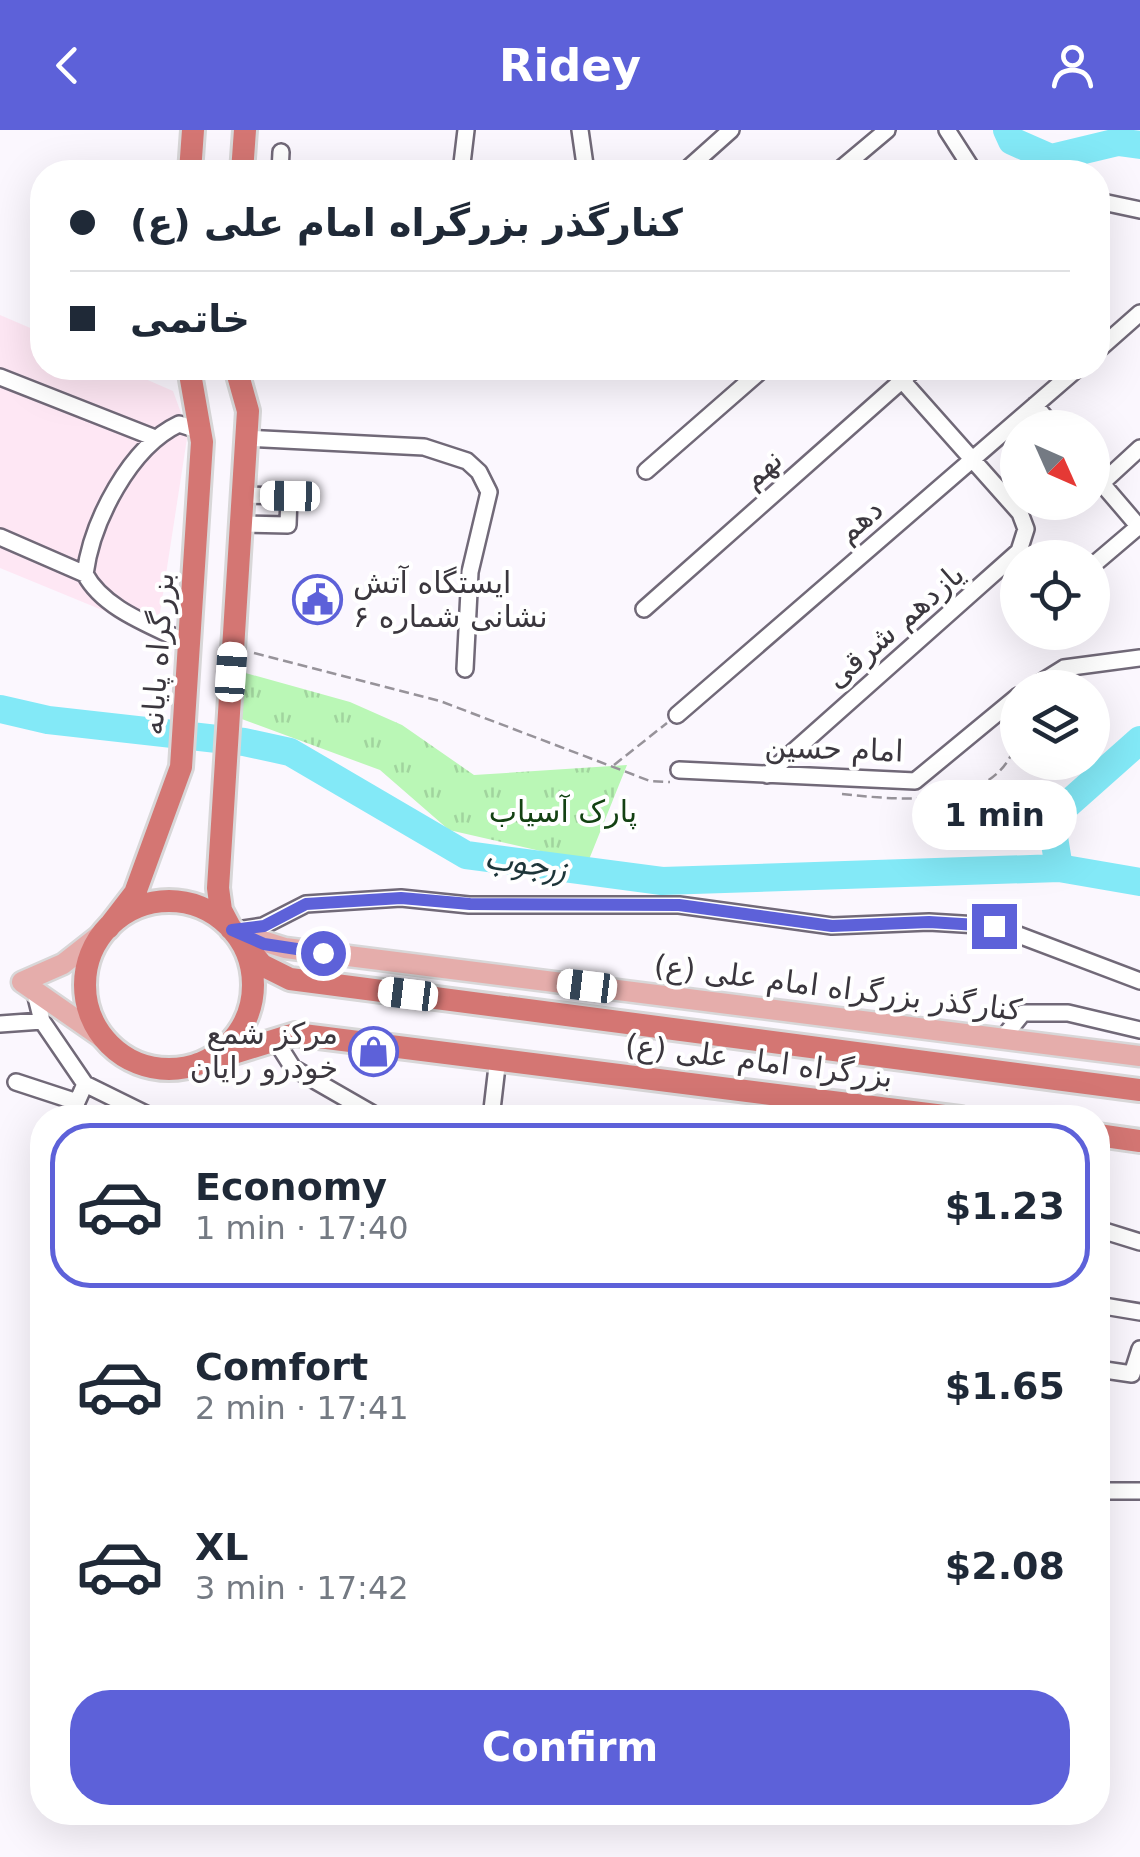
<!DOCTYPE html>
<meta charset="utf-8">
<style>
:root{--surface:#fff;--page:#f2f2f3;--text:#1f2937;--muted:#747a83;--line:#e0e1e3;--accent:#5d61d9}
body{margin:0;font-family:"DejaVu Sans",Vazirmatn,sans-serif;background:var(--page);color:var(--text);height:100vh;display:flex;flex-direction:column;font-size:38px;white-space:nowrap}
*{box-sizing:border-box;margin:0}
p{font-size:32px;color:var(--muted)}
.icon{flex:none;width:55px;height:55px;fill:none;stroke:currentColor;stroke-width:2;stroke-linecap:round;stroke-linejoin:round}
.map{position:relative;flex:1;overflow:hidden}
.drawer{position:absolute;left:30px;top:975px;width:1080px;height:720px;display:flex;flex-direction:column;background:var(--surface);border-radius:40px;box-shadow:0 10px 40px #0002}
.drawer>*{flex:none}
.banner{position:absolute;left:30px;top:30px;width:1080px;height:220px;border-radius:40px;box-shadow:0 10px 40px #0002;display:grid;align-content:center;height:220px;padding:0 40px;background:var(--surface)}
.needle{width:65px;rotate:135deg}
.controls{position:absolute;left:1000px;top:280px;display:grid;gap:20px}
.controls a{display:grid;place-items:center;width:110px;height:110px;border-radius:50%;background:var(--surface);box-shadow:0 10px 40px #0002;font-size:50px}
.end{position:absolute;width:45px;height:45px;margin:-22px;border:12px solid #5d61d9;background:#fff;box-shadow:0 0 0 5px #fff}
.from{border-radius:50%}
.bubble{position:absolute;height:70px;border-radius:35px;background:var(--surface);box-shadow:0 10px 40px #0002;font-size:32px;font-weight:700;line-height:70px;text-align:center}
.car{position:absolute;width:30px;height:60px;margin:-30px -15px;border-radius:12px;box-shadow:0 0 8px 2px #0007;background:linear-gradient(#fff 24%,#345 0 40%,#fff 0 76%,#345 0 86%,#fff 0)}
.banner b{display:flex;align-items:center;gap:35px;height:95px;font-size:38px}
.banner b+b{border-top:2px solid var(--line)}
.banner i{width:25px;height:25px;background:var(--text)}
ul{padding:18px 0 0;list-style:none}
li{display:flex;align-items:center;gap:30px;height:165px;margin:0 20px 15px;padding:0 20px;border:5px solid transparent;border-radius:40px}
li div{flex:1}
li b{display:block;font-size:38px}
li em{font-style:normal;font-weight:700}
li.active{border-color:var(--accent)}
li>.icon{width:90px;height:90px;stroke-width:1.5}
.primary-button{display:flex;gap:20px;margin-top:auto;padding:20px 40px}
.primary-button a{flex:1;height:115px;border-radius:40px;background:var(--accent);color:#fff;font-size:40px;font-weight:700;line-height:115px;text-align:center}
header{display:flex;justify-content:space-between;align-items:center;height:130px;padding:0 40px;background:var(--accent);color:#fff;font-size:45px;font-weight:700}
.map>svg:first-child{display:block}
.commercial{fill:#fee7f4}
.grass{fill:url(#grass-tufts)}
.lines{fill:none;stroke-linecap:round;stroke-linejoin:round}
.river{stroke:#83e9f7;stroke-width:28}
.minor-casing{stroke:#716978;stroke-width:20}
.major-casing{stroke:#d8d7d8;stroke-width:25}
.highway-casing{stroke:#d8d7d8;stroke-width:28}
.path{stroke:#97939a;stroke-width:2.5;stroke-dasharray:10 5;stroke-linecap:butt}
.minor{stroke:#fff;stroke-width:15}
.major{stroke:#e5adab;stroke-width:20}
.highway{stroke:#d47673;stroke-width:22}
.route{stroke:#5d61d9;stroke-width:12}
.labels{text-anchor:middle;stroke-width:8;stroke-linejoin:round;paint-order:stroke}
.street-label{font-size:30px;fill:#3b373e;stroke:#fff}
.poi-label{font-size:30px;fill:#3b373e;stroke:#fff;text-anchor:start}
.park-label{font-size:30px;fill:#144213;stroke:#fff}
.water-label{font-size:32px;font-style:italic;fill:#1d3539;stroke:#fff}
</style>
<header><svg class="icon" aria-label="back" viewBox="0 0 24 24"><path d="M15 5l-7 7 7 7"/></svg>Ridey<svg class="icon" aria-label="person" viewBox="0 0 24 24"><circle cx="12" cy="8" r="4"/><path d="M4 21q1-7 8-7t8 7"/></svg></header>
<div class="map">
<svg width="1140" height="1727" viewBox="0 0 1140 1727">
<defs>
<pattern id="grass-tufts" width="24" height="20" patternUnits="userSpaceOnUse" patternTransform="scale(2.5)"><rect width="24" height="20" fill="#baf7b6"/><path d="M3 7l-1-3M5 7V3M7 7l1-3M15 17l-1-3M17 17v-4M19 17l1-3" fill="none" stroke="#a1d49e"/></pattern>
</defs>
<rect width="100%" height="100%" fill="#fbf7fe"/>
<path class="commercial" d="M0 185 42 203V238H120L173 261 188 302 160 483 141 496 0 438Z"/>
<path class="grass" d="M242 542 350 572 402 595 474 645 627 635 588 732 449 700 380 640 228 584Z"/>
<g class="lines">
<path class="river" d="M1007 0 1012 11 1051 28 1118 12 1140 15
M0 579 48 590 244 612 290 622 466 725 662 751 1059 738 1140 752
M1059 738 1051 689 1140 610"/>
<defs>
<path id="minor" d="M580 0 586 42
M947 0 974 42
M280 42 281 22
M461 42 466 0
M684 42 731 0
M837 42 887 0
M1098 71 1140 80
M1098 220 1140 183
M0 247 155 308
M1035 275 1054 298
M246 308 424 317 467 331 479 342 489 362 470 442 465 539
M646 341 764 238
M1092 342 1140 398
M1102 353 1140 318
M240 394 288 395 289 366 242 365
M0 407 85 444
M1092 436 1139 396
M644 479 916 238
M189 514C154 496 104 480 85 444 92 391 130 317 179 294L201 301
M1032 558 1064 538 1140 528
M677 585 1078 238
M679 640 915 651 1018 566
M767 645 1019 421 1026 399 1020 383 891 238
M237 800 263 796 306 774 401 768 469 775H679L832 796 929 792 995 796 1140 851
M34 859 42 891 85 954 154 988
M0 894 42 891
M274 908 293 938 380 988
M1002 909 1023 883H1068L1140 900
M16 952 77 972 85 954
M491 988 498 928
M1098 1099 1140 1112
M1098 1175 1140 1182
M1098 1239 1132 1244 1140 1219
M1098 1361H1140"/>
<path id="major" d="M234 802 285 818 1140 926
M104 909 22 852 63 834 105 801"/>
<path id="highway" d="M190 42 193 0
M242 42 245 0
M85 855a84 84 0 1 1 168 0a84 84 0 1 1-168 0Z
M108 798 135 763 181 637 202 312 189 238
M231 799 221 780 218 758 248 281 236 238
M234 802 262 835 290 849 1140 960
M198 934 295 904 960 988
M1098 1005 1140 1011"/>
</defs>
<use href="#minor" class="minor-casing"/>
<use href="#major" class="major-casing"/>
<use href="#highway" class="highway-casing"/>
<path class="path" d="M254 523 440 571 650 651 670 652
M614 635 667 593
M842 664C890 669 975 679 1007 632 1013 624 1015 611 1018 602"/>
<use href="#minor" class="minor"/>
<use href="#major" class="major"/>
<use href="#highway" class="highway"/>
</g>
<g class="lines">
<path class="route" d="M323 823 264 814 232 800 264 796 306 774 401 768 470 774 679 775 832 796 929 792 994 796"/>
</g>
<defs>
<symbol id="civic-ring" viewBox="-11 -11 22 22"><circle r="9.5" fill="#fff" stroke="#5d61d9" stroke-width="1.5"/><path d="M-.6-6.5H3V-4.5H.6V-3L4-1V1h2V6H-6V1h2V-1L-.6-3ZM-1.2 2.5V6h2.4V2.5Z" fill="#5d61d9"/></symbol>
<symbol id="shop-ring" viewBox="-11 -11 22 22"><circle r="9.5" fill="#fff" stroke="#5d61d9" stroke-width="1.5"/><path d="M-5-2.5h2.3a2.7 3.5 0 0 1 5.4 0H5L5.5 6h-11ZM-1.5-2.5h3a1.5 2.3 0 0 0-3 0Z" fill="#5d61d9"/></symbol>
</defs>
<g fill-rule="evenodd">
<use href="#civic-ring" x="290" y="442" width="55" height="55"/>
<use href="#shop-ring" x="346" y="894" width="55" height="55"/>
</g>
<g class="labels">
<g class="street-label">
<text transform="translate(762 339) rotate(-42)" y="10">نهم</text>
<text transform="translate(860 391) rotate(-41)" y="10">دهم</text>
<text transform="translate(895 496) rotate(-41)" y="10">یازدهم شرقی</text>
<text transform="translate(158 524) rotate(-86)" y="10">بزرگراه پایانه</text>
<text transform="translate(834 619) rotate(2)" y="10">امام حسین</text>
<text transform="translate(838 858) rotate(7)" y="10">کنارگذر بزرگراه امام علی (ع)</text>
<text transform="translate(759 931) rotate(7)" y="10">بزرگراه امام علی (ع)</text>
</g>
<g class="poi-label">
<text x="353" y="463">ایستگاه آتش<tspan x="353" dy="34">نشانی شماره ۶</tspan></text>
<text x="338" y="914" text-anchor="end">مرکز شمع<tspan x="338" dy="34">خودرو رایان</tspan></text>
</g>
<g class="park-label">
<text x="563" y="692">پارک آسیاب</text>
</g>
<g class="water-label">
<text transform="translate(526 733) rotate(8)" y="11">زرجوب</text>
</g>
</g>
</svg>
<div class="controls">
<a><svg class="needle" viewBox="-14 -14 28 28"><path d="M0-13l5 13h-10z" fill="#e53935"/><path d="M0 13l5-13h-10z" fill="#747a83"/></svg></a>
<a><svg class="icon" aria-label="locate" viewBox="0 0 24 24"><circle cx="12" cy="12" r="6"/><path d="M12 2v4M12 18v4M2 12h4M18 12h4"/></svg></a>
<a><svg class="icon" aria-label="layers" viewBox="0 0 24 24"><path d="M12 4l9 5-9 5-9-5zM3 14l9 5 9-5"/></svg></a>
</div>
<i class="end from" style="left:323px;top:823px"></i>
<i class="end" style="left:994px;top:796px"></i>
<div class="bubble" style="left:912px;top:650px;width:165px">1 min</div>
<i class="car" style="left:290px;top:366px;rotate:271deg"></i>
<i class="car" style="left:231px;top:542px;rotate:4deg"></i>
<i class="car" style="left:587px;top:856px;rotate:277deg"></i>
<i class="car" style="left:408px;top:864px;rotate:277deg"></i>
<div class="banner">
<b><i class="from"></i>کنارگذر بزرگراه امام علی (ع)</b>
<b><i></i>خاتمی</b>
</div>
<section class="drawer">
<ul>
<li class="active"><svg class="icon" aria-label="car" viewBox="0 0 24 24"><path d="M5 17H2v-5l4-1 3-4h7l3 4 3 1v5h-3M9 17h6M6 11h13"/><circle cx="7" cy="17" r="2"/><circle cx="17" cy="17" r="2"/></svg><div><b>Economy</b><p>1 min · 17:40</p></div><em>$1.23</em></li>
<li><svg class="icon" aria-label="car" viewBox="0 0 24 24"><path d="M5 17H2v-5l4-1 3-4h7l3 4 3 1v5h-3M9 17h6M6 11h13"/><circle cx="7" cy="17" r="2"/><circle cx="17" cy="17" r="2"/></svg><div><b>Comfort</b><p>2 min · 17:41</p></div><em>$1.65</em></li>
<li><svg class="icon" aria-label="car" viewBox="0 0 24 24"><path d="M5 17H2v-5l4-1 3-4h7l3 4 3 1v5h-3M9 17h6M6 11h13"/><circle cx="7" cy="17" r="2"/><circle cx="17" cy="17" r="2"/></svg><div><b>XL</b><p>3 min · 17:42</p></div><em>$2.08</em></li>
</ul>
<div class="primary-button"><a>Confirm</a></div>
</section>
</div>
